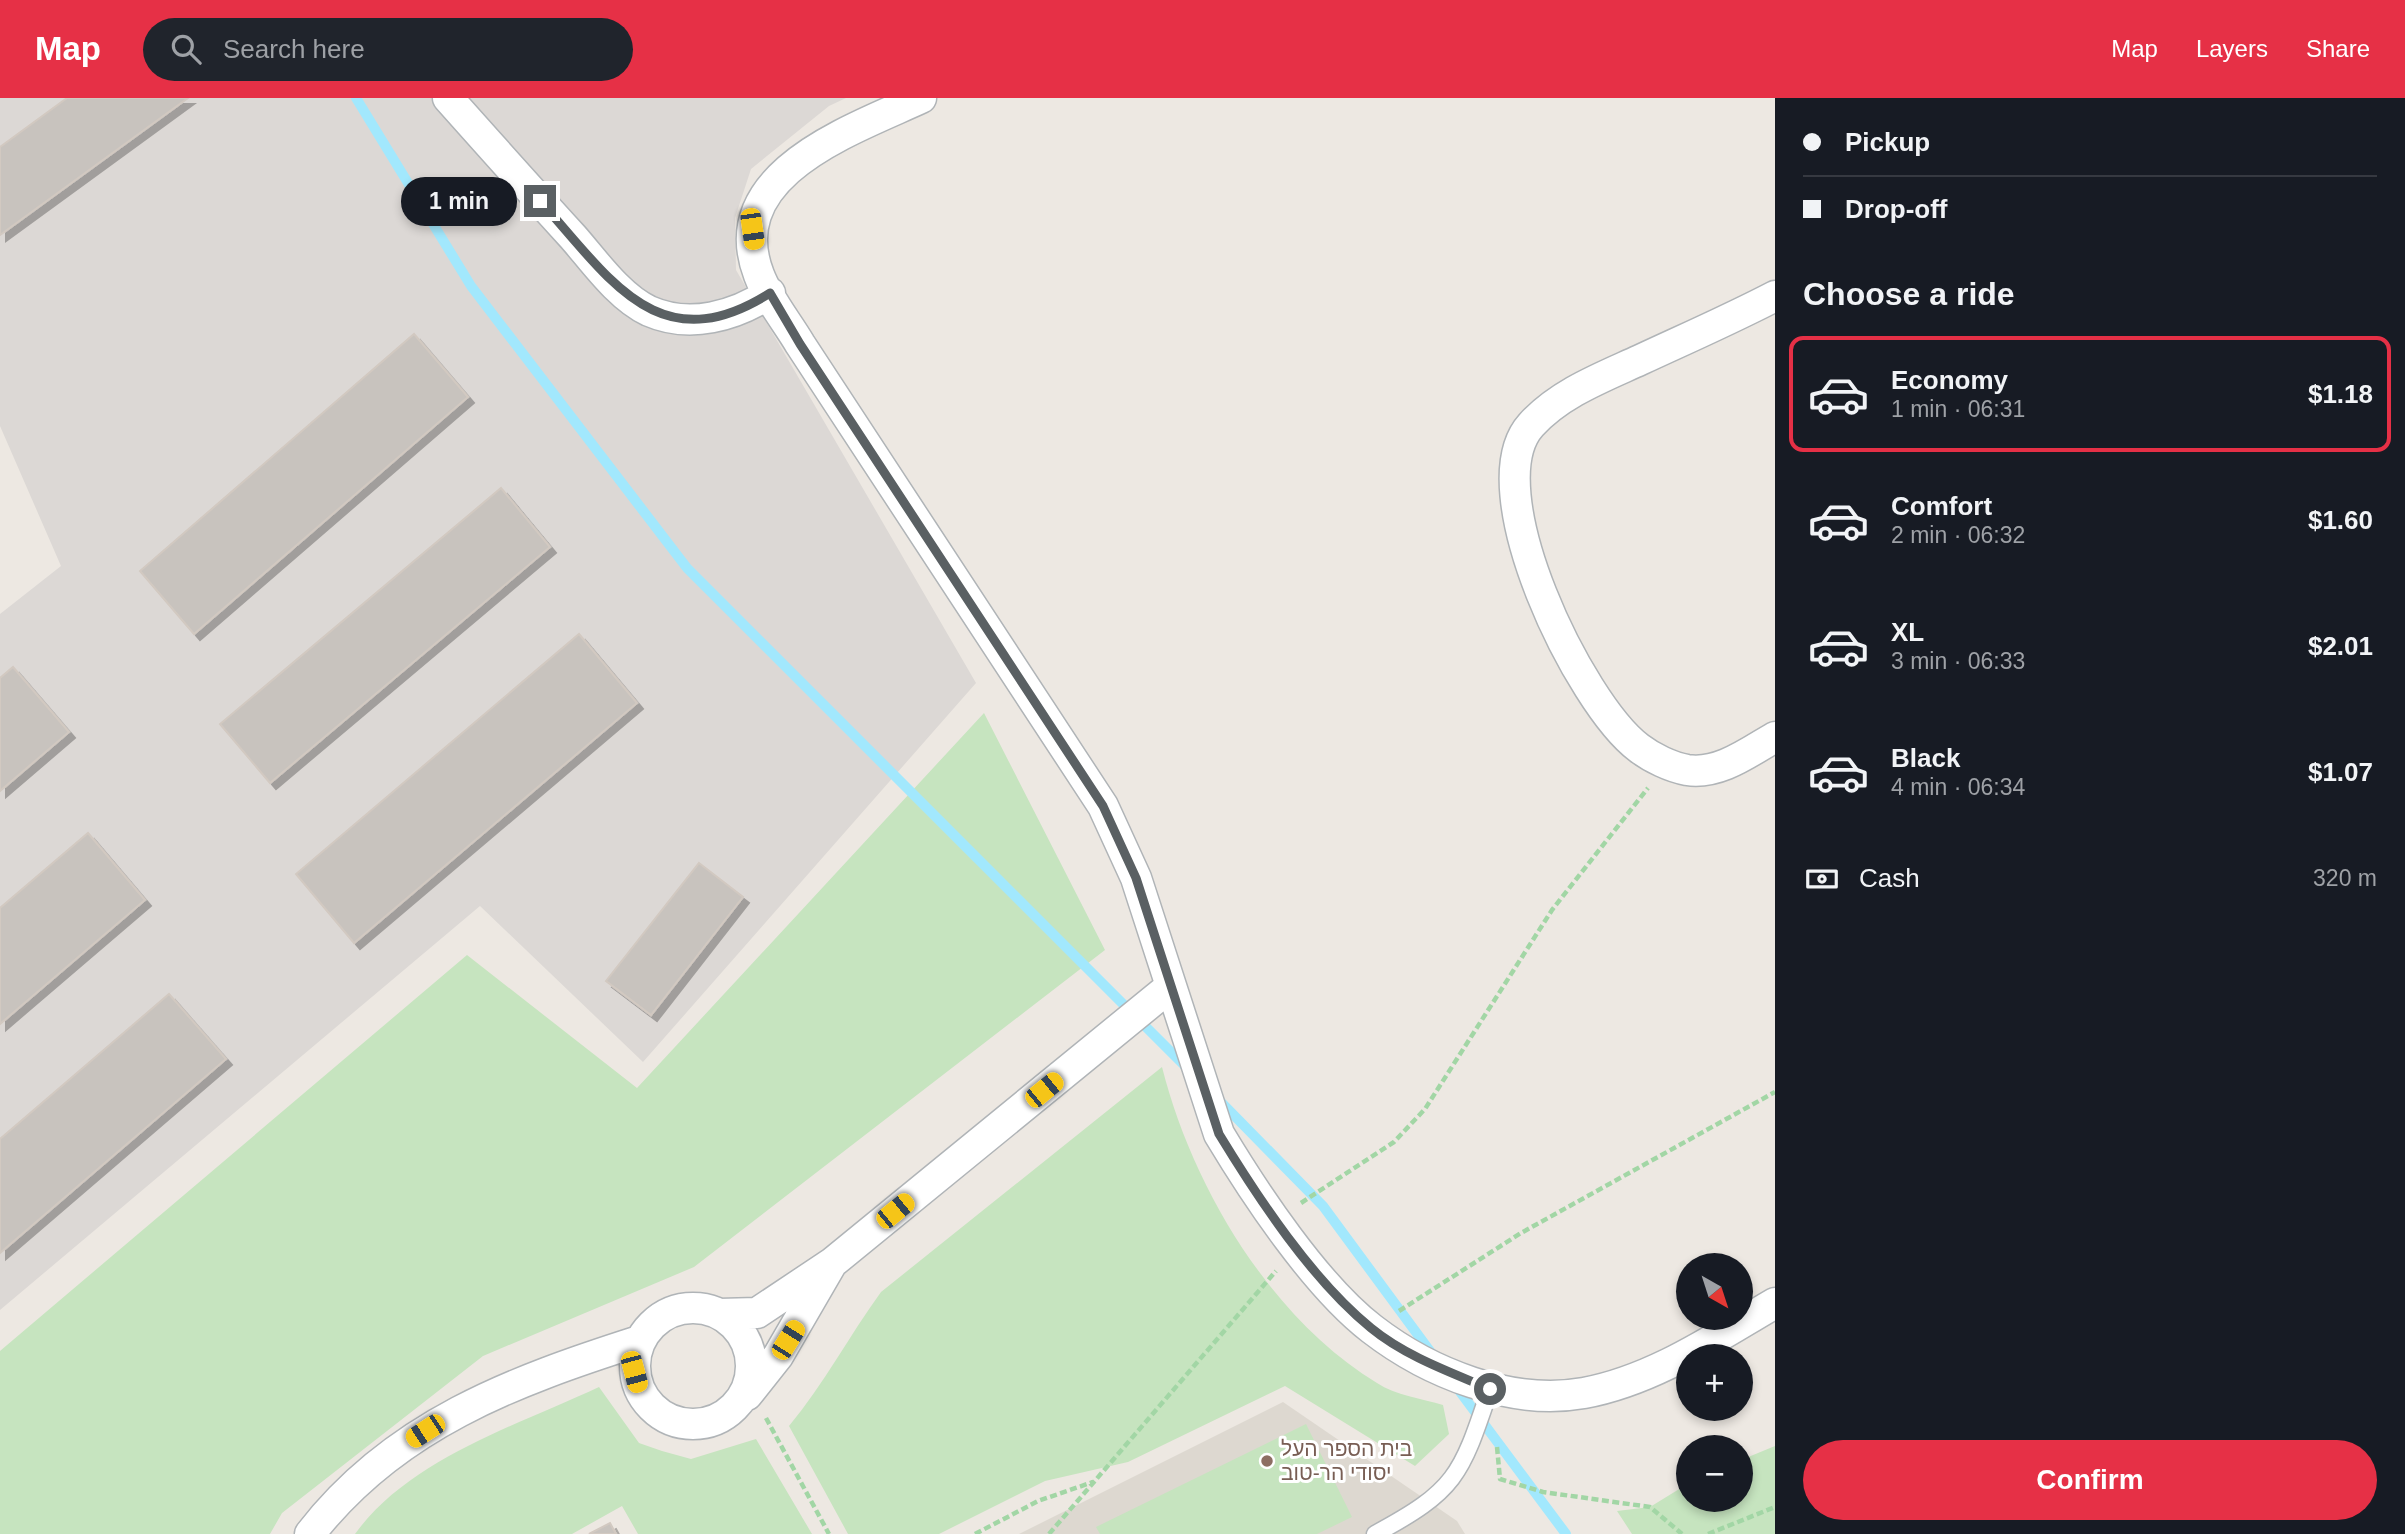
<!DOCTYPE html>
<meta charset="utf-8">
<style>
:root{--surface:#171b24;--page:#20242c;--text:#f1f3f6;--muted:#9ea1a6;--line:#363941;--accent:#e63046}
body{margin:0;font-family:Arial,Heebo,sans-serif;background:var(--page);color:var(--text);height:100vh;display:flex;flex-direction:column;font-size:26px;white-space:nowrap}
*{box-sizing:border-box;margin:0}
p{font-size:23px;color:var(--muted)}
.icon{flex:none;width:38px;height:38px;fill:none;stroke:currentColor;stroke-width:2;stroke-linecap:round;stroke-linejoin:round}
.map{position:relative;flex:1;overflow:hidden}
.side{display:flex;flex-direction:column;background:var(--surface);width:630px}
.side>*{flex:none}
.hud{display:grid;align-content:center;height:154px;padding:0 28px;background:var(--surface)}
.needle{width:46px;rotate:141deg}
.fabs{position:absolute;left:1676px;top:1155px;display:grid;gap:14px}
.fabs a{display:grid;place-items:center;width:77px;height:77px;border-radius:50%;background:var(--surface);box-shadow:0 4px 10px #0003;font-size:35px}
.end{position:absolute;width:32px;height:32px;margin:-16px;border:9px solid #5a6063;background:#fff;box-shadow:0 0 0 4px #fff}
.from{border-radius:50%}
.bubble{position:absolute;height:49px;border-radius:24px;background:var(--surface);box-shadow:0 4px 10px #0003;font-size:23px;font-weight:600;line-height:49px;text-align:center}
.car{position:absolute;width:21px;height:42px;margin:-21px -10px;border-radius:9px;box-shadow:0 0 5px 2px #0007;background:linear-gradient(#f5c518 24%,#345 0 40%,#f5c518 0 76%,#345 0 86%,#f5c518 0)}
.hud b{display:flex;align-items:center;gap:24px;height:66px;font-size:26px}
.hud b+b{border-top:2px solid var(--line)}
.hud i{width:18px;height:18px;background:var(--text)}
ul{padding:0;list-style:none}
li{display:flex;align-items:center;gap:21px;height:116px;margin:0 14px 10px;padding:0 14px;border:4px solid transparent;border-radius:14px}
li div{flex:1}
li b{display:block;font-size:26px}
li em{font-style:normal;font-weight:600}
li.selected{border-color:var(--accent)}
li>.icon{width:63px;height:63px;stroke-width:1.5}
h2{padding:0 28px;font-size:32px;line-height:84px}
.pay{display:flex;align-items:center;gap:18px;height:77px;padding:0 28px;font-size:26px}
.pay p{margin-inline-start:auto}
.action{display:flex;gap:14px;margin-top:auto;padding:14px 28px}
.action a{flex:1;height:80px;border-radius:42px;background:var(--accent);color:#fff;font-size:28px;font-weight:600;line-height:80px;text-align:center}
header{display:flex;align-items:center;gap:42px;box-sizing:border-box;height:98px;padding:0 35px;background:var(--accent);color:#fff}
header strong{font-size:33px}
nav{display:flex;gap:38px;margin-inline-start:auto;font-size:24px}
.search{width:490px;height:63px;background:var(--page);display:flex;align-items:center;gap:18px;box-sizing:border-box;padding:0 24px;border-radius:38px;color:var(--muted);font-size:26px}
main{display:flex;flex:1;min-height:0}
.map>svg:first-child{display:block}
.industrial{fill:#dcd8d5}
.education{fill:#ddd8d0}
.green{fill:#c6e4bf}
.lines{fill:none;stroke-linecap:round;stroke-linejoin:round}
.stream{stroke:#a2e8fd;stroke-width:10}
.building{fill:#c8c3be;stroke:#d2c9c1;stroke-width:2;filter:url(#shadow)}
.lane-casing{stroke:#b0b4b7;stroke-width:19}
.street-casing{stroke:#b0b4b7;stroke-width:33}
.path{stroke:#a2d6a5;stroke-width:4.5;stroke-dasharray:7 3.5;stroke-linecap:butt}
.lane{stroke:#fff;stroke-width:16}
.street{stroke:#fff;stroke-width:30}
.route{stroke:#5a6063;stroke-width:9}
.education-dot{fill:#8d6e63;stroke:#fff;stroke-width:2.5}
.labels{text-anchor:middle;stroke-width:6;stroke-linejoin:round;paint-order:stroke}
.education-label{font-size:21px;fill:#785e54;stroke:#fff;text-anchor:start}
</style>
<header>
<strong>Map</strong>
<div class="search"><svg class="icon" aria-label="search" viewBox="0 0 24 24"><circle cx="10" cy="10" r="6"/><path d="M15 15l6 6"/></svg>Search here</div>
<nav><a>Map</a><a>Layers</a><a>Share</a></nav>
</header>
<main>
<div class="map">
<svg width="1775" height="1436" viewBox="0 0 1775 1436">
<defs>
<filter id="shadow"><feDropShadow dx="6" dy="6" stdDeviation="0" flood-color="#0004"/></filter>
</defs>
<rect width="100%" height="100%" fill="#ede8e2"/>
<path class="industrial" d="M0 0H846L829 8 751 71 735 120 736 172 976 585 643 964 480 808 0 1212V516L61 468 0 328Z"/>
<path class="education" d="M1283 1304 1457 1423 1465 1436H1019Z"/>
<path class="green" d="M984 615 1105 852 694 1169 483 1258 282 1415 270 1436H0V1253L467 857 637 990Z
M1162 969C1192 1088 1270 1220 1377 1285 1395 1297 1423 1301 1443 1307L1449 1336 1415 1368 1285 1288 1128 1364 1045 1383 939 1436H848L789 1328C824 1286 849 1238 881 1194Z
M599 1289 639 1345 662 1353 691 1361 756 1341 812 1436H638L622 1408 572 1436H355C409 1361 518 1327 599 1289Z
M1306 1326 1352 1419 1317 1436H1100L1096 1429Z
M1775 1348V1436H1632L1617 1413 1650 1409 1689 1385V1402H1741V1362Z"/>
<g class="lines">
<path class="stream" d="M356 0 471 188 687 470 1187 970
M1216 999 1323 1108 1435 1260
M1455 1287 1566 1436"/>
</g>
<path class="building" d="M67 0H188L0 137V49Z
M414 236 468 299 194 536 140 473Z
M501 390 550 449 270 685 220 626Z
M579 536 637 605 354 845 296 776Z
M13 569 69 634 0 693V580Z
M88 735 145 802 0 926V810Z
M699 765 743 799 651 917 606 883Z
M169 896 226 961 0 1155V1041Z
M610 1425 616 1436H589Z"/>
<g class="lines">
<defs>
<path id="lane" d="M1375 1436C1457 1392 1461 1377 1490 1291"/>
<path id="street" d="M448 0C489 46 531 93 573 139 594 163 619 199 649 213 690 231 735 218 770 195
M921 0C852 32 720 76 759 177 768 201 787 224 800 246L1103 708 1136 780 1219 1036C1255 1096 1316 1188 1372 1231 1429 1275 1511 1308 1584 1295 1654 1282 1715 1240 1775 1205
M1775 198C1731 221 1685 241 1640 262 1603 279 1560 295 1531 327 1474 390 1580 606 1639 650 1652 660 1671 669 1687 672 1719 677 1749 654 1775 639
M832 1165 1171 888
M635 1268a58 58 0 1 1 116 0a58 58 0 1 1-116 0Z
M719 1216 757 1215 832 1165 778 1258 747 1297
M310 1436C394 1327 514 1283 639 1243"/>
</defs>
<use href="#lane" class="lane-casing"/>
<use href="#street" class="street-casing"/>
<path class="path" d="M1301 1105 1394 1044 1425 1011 1552 812 1648 690
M1399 1213 1521 1135 1775 994
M766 1320 829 1436
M1497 1349 1500 1381 1543 1394 1650 1409 1682 1436
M975 1436 1038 1403 1093 1384
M1049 1436 1276 1173
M1708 1436 1775 1409"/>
<use href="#lane" class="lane"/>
<use href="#street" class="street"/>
</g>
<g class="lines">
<path class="route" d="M540 103C609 179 658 266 770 195L800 246 1103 708 1136 780 1219 1036C1258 1100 1312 1182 1371 1230 1405 1258 1450 1274 1490 1291"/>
</g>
<circle class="education-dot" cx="1267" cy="1363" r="7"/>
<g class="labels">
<g class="education-label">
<text x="1281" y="1358">בית הספר העל<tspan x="1281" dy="24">יסודי הר-טוב</tspan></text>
</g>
</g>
</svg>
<div class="fabs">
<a><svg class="needle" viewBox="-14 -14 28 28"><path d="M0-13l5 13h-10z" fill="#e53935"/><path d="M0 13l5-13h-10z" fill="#9ea1a6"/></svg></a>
<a>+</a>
<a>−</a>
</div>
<i class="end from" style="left:1490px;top:1291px"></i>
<i class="end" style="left:540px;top:103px"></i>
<div class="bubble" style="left:401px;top:79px;width:116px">1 min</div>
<i class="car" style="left:752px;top:131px;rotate:172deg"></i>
<i class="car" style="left:1044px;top:992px;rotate:51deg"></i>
<i class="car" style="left:895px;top:1113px;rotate:51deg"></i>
<i class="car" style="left:788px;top:1242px;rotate:32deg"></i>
<i class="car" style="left:634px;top:1274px;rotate:165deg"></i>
<i class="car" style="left:425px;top:1333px;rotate:237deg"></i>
</div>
<section class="side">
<div class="hud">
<b><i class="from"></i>Pickup</b>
<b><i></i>Drop-off</b>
</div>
<h2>Choose a ride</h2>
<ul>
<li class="selected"><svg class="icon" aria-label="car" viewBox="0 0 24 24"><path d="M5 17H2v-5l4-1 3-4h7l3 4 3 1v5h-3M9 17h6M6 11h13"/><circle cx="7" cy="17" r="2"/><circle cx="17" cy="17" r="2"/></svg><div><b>Economy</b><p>1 min · 06:31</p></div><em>$1.18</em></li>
<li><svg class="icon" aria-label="car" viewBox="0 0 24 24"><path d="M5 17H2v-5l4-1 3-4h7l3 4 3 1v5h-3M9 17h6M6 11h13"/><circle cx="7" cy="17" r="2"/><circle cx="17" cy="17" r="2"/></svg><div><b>Comfort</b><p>2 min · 06:32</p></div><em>$1.60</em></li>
<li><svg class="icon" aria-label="car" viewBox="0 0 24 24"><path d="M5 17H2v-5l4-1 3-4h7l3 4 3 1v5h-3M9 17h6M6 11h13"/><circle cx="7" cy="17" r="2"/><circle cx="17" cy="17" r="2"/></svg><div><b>XL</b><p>3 min · 06:33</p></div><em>$2.01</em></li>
<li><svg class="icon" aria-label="car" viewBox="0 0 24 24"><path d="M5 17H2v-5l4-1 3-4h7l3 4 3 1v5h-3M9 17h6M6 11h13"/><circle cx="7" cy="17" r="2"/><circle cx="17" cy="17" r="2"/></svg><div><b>Black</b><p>4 min · 06:34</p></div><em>$1.07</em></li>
</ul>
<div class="pay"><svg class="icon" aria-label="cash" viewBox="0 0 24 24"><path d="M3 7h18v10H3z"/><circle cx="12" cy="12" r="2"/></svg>Cash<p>320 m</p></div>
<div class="action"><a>Confirm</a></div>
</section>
</main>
